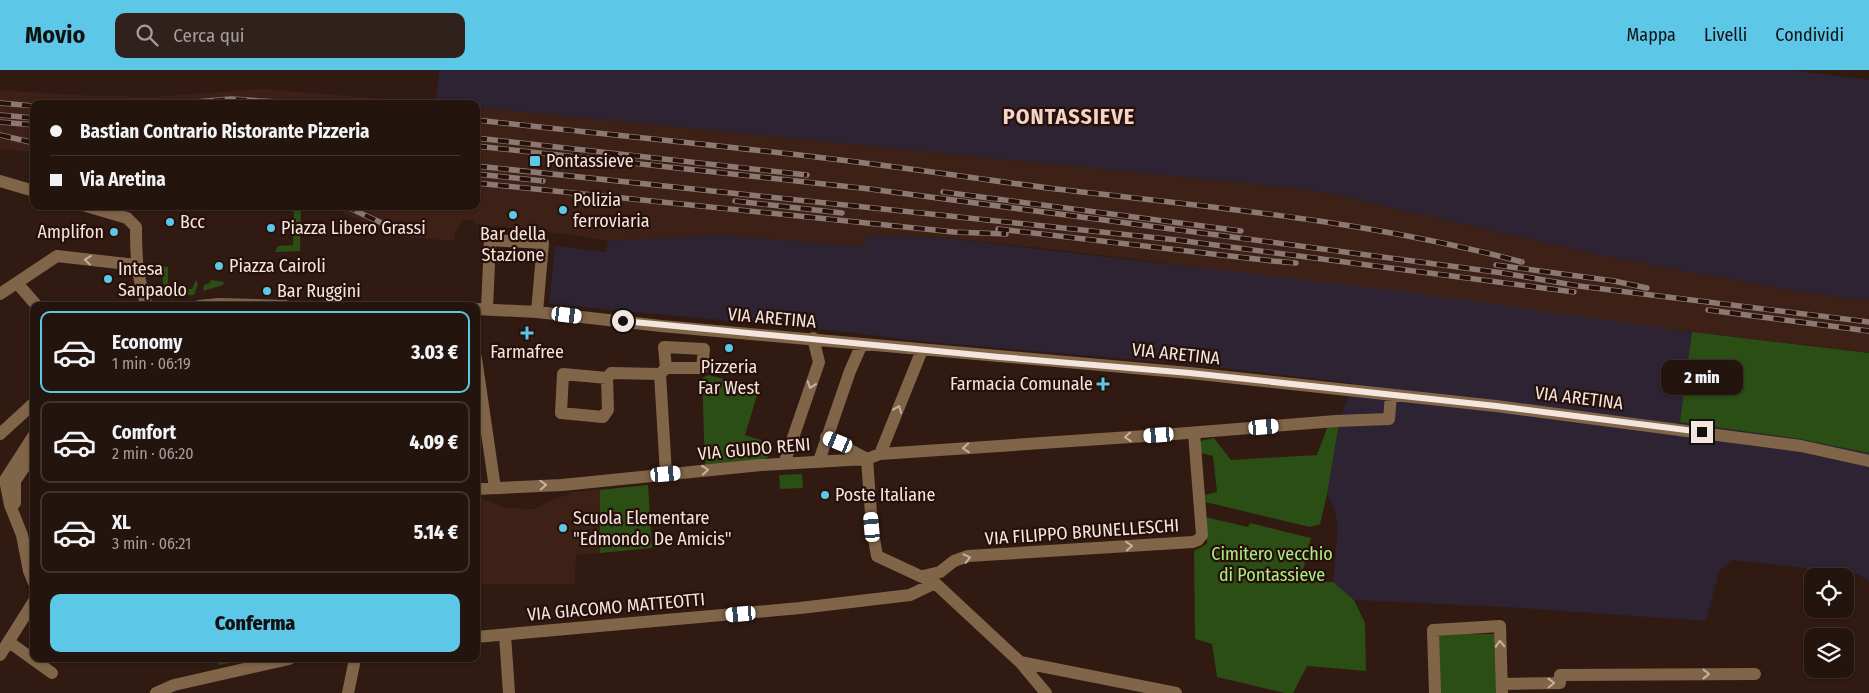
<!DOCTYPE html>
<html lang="it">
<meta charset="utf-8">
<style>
:root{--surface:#24140e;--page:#30211c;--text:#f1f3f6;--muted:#a39e9e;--line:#41332e;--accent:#5cc7e7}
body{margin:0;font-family:"Fira Sans Condensed",sans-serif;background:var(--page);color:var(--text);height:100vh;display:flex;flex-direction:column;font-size:19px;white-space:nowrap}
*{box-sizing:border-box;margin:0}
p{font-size:16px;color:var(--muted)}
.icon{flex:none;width:28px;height:28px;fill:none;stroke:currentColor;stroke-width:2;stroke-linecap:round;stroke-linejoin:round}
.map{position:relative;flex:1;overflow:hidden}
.sheet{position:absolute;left:30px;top:232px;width:450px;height:360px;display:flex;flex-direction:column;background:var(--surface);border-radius:10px;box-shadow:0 1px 4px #0004,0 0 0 1px var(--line)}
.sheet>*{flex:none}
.banner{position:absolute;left:30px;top:30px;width:450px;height:110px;border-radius:10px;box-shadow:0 1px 4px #0004,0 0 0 1px var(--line);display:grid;align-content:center;height:110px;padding:0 20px;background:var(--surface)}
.tools{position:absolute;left:1804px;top:498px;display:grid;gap:10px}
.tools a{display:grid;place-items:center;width:50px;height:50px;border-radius:10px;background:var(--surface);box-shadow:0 1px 4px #0004,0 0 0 1px var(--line);font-size:25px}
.end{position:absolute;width:22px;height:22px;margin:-11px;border:6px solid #f5e5df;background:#111;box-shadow:0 0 0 2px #111}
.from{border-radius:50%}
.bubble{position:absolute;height:35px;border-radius:10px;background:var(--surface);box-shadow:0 1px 4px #0004,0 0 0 1px var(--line);font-size:16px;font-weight:800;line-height:35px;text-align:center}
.car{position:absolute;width:15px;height:30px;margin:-15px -8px;border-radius:6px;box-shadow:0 0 4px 1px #0007;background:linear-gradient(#fff 24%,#345 0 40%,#fff 0 76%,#345 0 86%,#fff 0)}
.banner b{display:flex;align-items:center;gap:18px;height:48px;font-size:19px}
.banner b+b{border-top:1px solid var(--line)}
.banner i{width:12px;height:12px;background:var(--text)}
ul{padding:9px 0 0;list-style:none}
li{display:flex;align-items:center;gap:15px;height:82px;margin:0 10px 8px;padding:0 10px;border:2px solid var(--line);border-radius:10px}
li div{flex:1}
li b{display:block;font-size:19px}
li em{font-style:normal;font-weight:800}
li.current{border-color:var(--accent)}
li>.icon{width:45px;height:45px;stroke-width:1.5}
.primary-button{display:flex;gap:10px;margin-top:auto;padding:10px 20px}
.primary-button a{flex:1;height:58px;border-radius:10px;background:var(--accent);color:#111;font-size:20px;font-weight:800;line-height:58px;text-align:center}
header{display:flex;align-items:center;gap:30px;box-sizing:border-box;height:70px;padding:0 25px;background:var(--accent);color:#111}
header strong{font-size:24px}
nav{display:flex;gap:28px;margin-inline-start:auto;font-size:18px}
.search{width:350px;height:45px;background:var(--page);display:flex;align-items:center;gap:12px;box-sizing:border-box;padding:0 18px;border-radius:10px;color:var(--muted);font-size:19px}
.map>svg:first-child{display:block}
.built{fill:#3d2016}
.industrial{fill:#2d2332}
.green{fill:#2a4e14}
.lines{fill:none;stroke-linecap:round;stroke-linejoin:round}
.minor{stroke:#806548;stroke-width:12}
.rail-casing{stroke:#8c7972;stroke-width:5.5}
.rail{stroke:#261009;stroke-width:4;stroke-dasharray:11;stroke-linecap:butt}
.oneway{stroke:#c6b2a3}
.route{stroke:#f5e5df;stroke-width:6}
.poi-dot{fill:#5cc7e7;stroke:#261009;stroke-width:2}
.labels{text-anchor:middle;stroke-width:4.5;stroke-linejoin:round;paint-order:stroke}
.poi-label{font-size:18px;fill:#f5e5df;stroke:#261009;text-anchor:start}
.street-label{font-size:18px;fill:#f5e5df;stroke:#261009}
.park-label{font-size:18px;fill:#a8ed85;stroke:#261009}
.district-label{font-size:22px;font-weight:bold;letter-spacing:1px;fill:#f3d4c8;stroke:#261009}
</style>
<header>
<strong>Movio</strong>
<div class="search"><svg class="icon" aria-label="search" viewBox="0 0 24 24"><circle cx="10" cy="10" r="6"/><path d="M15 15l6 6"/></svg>Cerca qui</div>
<nav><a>Mappa</a><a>Livelli</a><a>Condividi</a></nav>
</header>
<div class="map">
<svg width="1869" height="623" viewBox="0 0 1869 623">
<rect width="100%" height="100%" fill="#301a12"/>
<path class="built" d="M263 19 447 34H34V82L0 79V20L74 25 150 27Z
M476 37 1313 120 1609 187 1800 222 1869 230V283L1692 262 1070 181 944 168 867 165 866 177 719 165 608 171 574 165 475 154V150H464L455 163 454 171 395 166 328 136H476Z
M648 415 652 478 576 485 575 514H476V429L480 428 506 438 535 439 555 428 568 425 572 422Z"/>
<path class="industrial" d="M439 0H1792L1869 10V230L1800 222 1609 187 1313 120 476 37V34L436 32Z
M719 165 865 177 867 165 944 168 1409 222 1692 262 1869 283V511L1858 504 1732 490 1719 501 1706 551 1508 537 1354 530 1333 512 1338 456 1334 439 1327 424 1339 354 1352 313 1188 294 928 272 838 261 549 234 555 176 606 182 608 171Z"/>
<path class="green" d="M280 136 301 137 300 181 275 182 278 176 293 175 294 142Z
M162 196 168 197V213L175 219H192L196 210 198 214 194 225C169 226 161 224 162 196Z
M211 210 224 212 223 215 203 221 204 215 210 213Z
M1692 262 1869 283V383L1800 369 1680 352Z
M709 305 759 319 745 365 772 374 768 387 761 391 705 395 702 308Z
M1329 353 1339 354 1327 424 1320 454 1310 457 1205 432V425L1217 422 1213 386 1201 383 1200 371 1214 368 1231 390 1317 385Z
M802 404 803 418 780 419 779 405Z
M648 415 652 478 600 483V420Z
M1205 447 1248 457 1250 453 1311 468 1300 512H1333L1354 530 1365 553 1366 601 1307 596 1293 623H1285L1217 607 1212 574 1195 569 1194 481 1207 474Z
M1439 564H1495L1497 623H1440Z
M217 589H250L219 595Z"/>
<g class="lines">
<path class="minor" d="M0 111 34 121
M86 136 127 148 136 157C136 188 137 207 147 236
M17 213 37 236
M0 224 57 186 136 195
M199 236 219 234 285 236
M476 239 537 242 661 256 1190 303 1496 336 1801 376 1869 391
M487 239 490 170 543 173 537 242
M476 288 495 418
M660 304 666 298H702L704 279 664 277 666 298
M607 308 608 340 603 347 561 343 563 304 607 308 611 303 660 304 666 404
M0 364 34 333
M34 365 5 410 10 435 22 465 29 501 34 513
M826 367 867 389
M880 384 922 280
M867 389 872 457 877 486 935 513 1020 592 1046 623
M819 391 850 301 862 274
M786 393V388L819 292 813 268
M476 419 562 415 761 395 867 389 880 384 1175 364 1336 351 1389 349 1391 325
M15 433V411L34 383
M923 506 940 502 954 491 968 486 1193 472 1198 470 1202 465 1194 363
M505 565 509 623
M476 567 800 538 910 525 935 513
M9 572 52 603
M0 585 34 531
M1020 592 1176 623
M1502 614 1560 613V605L1755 604
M156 623 174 615 289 589
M348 623 355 589
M1435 623 1433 560 1500 556 1502 623"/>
<defs>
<path id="rail" d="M0 33 34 36
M170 34 231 29 312 34
M0 45 34 48
M476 50C592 63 708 74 824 88 902 97 979 109 1056 119 1212 137 1369 151 1522 192
M0 52 34 55
M0 65 34 73
M476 68 807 105
M476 76 870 119 1503 203 1579 216 1869 252
M476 96 1177 170 1574 222
M476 104 543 111
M476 113 954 162 1006 164
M943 122 1241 161
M735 131 842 143
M345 136 397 160
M998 159 1273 191 1296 193
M1496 195 1614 211 1647 218
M1708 240 1869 261"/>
</defs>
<use href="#rail" class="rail-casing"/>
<use href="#rail" class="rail"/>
</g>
<defs><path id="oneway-chevron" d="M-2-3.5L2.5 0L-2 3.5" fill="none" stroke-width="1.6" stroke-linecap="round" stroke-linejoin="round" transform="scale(1.25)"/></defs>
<g class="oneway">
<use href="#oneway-chevron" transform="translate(88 190) rotate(-173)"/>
<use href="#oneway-chevron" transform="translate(811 315) rotate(109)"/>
<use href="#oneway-chevron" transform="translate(898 339) rotate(-68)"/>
<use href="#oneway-chevron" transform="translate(1128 367) rotate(176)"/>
<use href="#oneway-chevron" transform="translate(966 378) rotate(176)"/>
<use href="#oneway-chevron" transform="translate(705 400) rotate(-5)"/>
<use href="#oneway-chevron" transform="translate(543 415) rotate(-2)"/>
<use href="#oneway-chevron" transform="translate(1129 476) rotate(-4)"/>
<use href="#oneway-chevron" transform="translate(967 488) rotate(-13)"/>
<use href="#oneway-chevron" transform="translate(1500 574) rotate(-92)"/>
<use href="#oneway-chevron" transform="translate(1706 604)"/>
<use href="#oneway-chevron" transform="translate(1551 613) rotate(-1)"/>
</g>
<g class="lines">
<path class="route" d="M623 251 999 287 1190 303 1496 336 1702 362"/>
</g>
<g class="poi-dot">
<rect x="529" y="85" width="12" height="12" rx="2.5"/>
<circle cx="563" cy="140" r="5"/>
<circle cx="513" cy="145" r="5"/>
<circle cx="170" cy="152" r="5"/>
<circle cx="271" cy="158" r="5"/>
<circle cx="114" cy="162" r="5"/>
<circle cx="219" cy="196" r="5"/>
<circle cx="108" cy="209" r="5"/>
<circle cx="267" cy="221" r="5"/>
<path d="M524.5 255.5h5v5h5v5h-5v5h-5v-5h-5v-5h5z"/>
<circle cx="729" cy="278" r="5"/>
<path d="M1100.5 306.5h5v5h5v5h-5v5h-5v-5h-5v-5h5z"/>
<circle cx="825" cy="425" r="5"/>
<circle cx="563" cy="458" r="5"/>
</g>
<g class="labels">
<g class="poi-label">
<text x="546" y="97">Pontassieve</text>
<text x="573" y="136">Polizia<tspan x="573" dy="21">ferroviaria</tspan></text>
<text x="180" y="158">Bcc</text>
<text x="281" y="164">Piazza Libero Grassi</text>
<text x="104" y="168" text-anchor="end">Amplifon</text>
<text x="513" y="170" text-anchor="middle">Bar della<tspan x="513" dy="21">Stazione</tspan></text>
<text x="229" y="202">Piazza Cairoli</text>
<text x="118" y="205">Intesa<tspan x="118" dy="21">Sanpaolo</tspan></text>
<text x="277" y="227">Bar Ruggini</text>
<text x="527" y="288" text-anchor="middle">Farmafree</text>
<text x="729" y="303" text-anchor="middle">Pizzeria<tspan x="729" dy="21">Far West</tspan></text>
<text x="1093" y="320" text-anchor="end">Farmacia Comunale</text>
<text x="835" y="431">Poste Italiane</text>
<text x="573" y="454">Scuola Elementare<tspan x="573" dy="21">"Edmondo De Amicis"</tspan></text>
</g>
<g class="street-label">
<text transform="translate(772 248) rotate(5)" y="6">VIA ARETINA</text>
<text transform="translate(1176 284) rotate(6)" y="6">VIA ARETINA</text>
<text transform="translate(1579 328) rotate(7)" y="6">VIA ARETINA</text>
<text transform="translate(754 379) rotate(-5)" y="6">VIA GUIDO RENI</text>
<text transform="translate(1082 462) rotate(-4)" y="6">VIA FILIPPO BRUNELLESCHI</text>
<text transform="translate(616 537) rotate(-5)" y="6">VIA GIACOMO MATTEOTTI</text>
</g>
<g class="park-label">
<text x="1272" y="490">Cimitero vecchio<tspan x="1272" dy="21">di Pontassieve</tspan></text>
</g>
<g class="district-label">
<text x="1069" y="54">PONTASSIEVE</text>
</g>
</g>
</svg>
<div class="tools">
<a><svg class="icon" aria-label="locate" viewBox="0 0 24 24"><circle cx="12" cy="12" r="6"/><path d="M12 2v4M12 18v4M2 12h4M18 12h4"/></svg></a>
<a><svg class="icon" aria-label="layers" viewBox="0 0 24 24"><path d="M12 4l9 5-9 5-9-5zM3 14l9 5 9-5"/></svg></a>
</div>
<i class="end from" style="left:623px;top:251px"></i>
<i class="end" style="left:1702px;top:362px"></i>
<div class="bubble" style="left:1661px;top:290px;width:82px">2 min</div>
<i class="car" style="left:567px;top:245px;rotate:97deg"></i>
<i class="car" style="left:1264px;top:357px;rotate:85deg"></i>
<i class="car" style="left:1159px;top:365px;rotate:266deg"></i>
<i class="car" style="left:838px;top:372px;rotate:292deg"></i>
<i class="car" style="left:666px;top:404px;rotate:85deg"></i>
<i class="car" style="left:872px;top:457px;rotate:355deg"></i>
<i class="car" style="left:741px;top:544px;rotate:265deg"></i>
<div class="banner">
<b><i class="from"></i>Bastian Contrario Ristorante Pizzeria</b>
<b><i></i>Via Aretina</b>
</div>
<section class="sheet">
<ul>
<li class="current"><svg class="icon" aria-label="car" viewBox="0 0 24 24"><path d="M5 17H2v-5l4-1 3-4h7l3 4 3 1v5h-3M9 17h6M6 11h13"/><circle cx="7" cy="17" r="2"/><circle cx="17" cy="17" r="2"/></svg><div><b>Economy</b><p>1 min · 06:19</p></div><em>3.03 €</em></li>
<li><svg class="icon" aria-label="car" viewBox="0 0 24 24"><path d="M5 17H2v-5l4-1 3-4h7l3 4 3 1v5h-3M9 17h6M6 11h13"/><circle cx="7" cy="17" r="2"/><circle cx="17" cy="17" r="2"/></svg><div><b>Comfort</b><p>2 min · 06:20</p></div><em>4.09 €</em></li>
<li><svg class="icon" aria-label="car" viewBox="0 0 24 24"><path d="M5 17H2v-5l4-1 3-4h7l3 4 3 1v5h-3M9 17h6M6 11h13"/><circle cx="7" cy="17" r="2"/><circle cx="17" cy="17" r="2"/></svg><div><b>XL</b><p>3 min · 06:21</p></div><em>5.14 €</em></li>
</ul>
<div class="primary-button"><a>Conferma</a></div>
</section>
</div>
